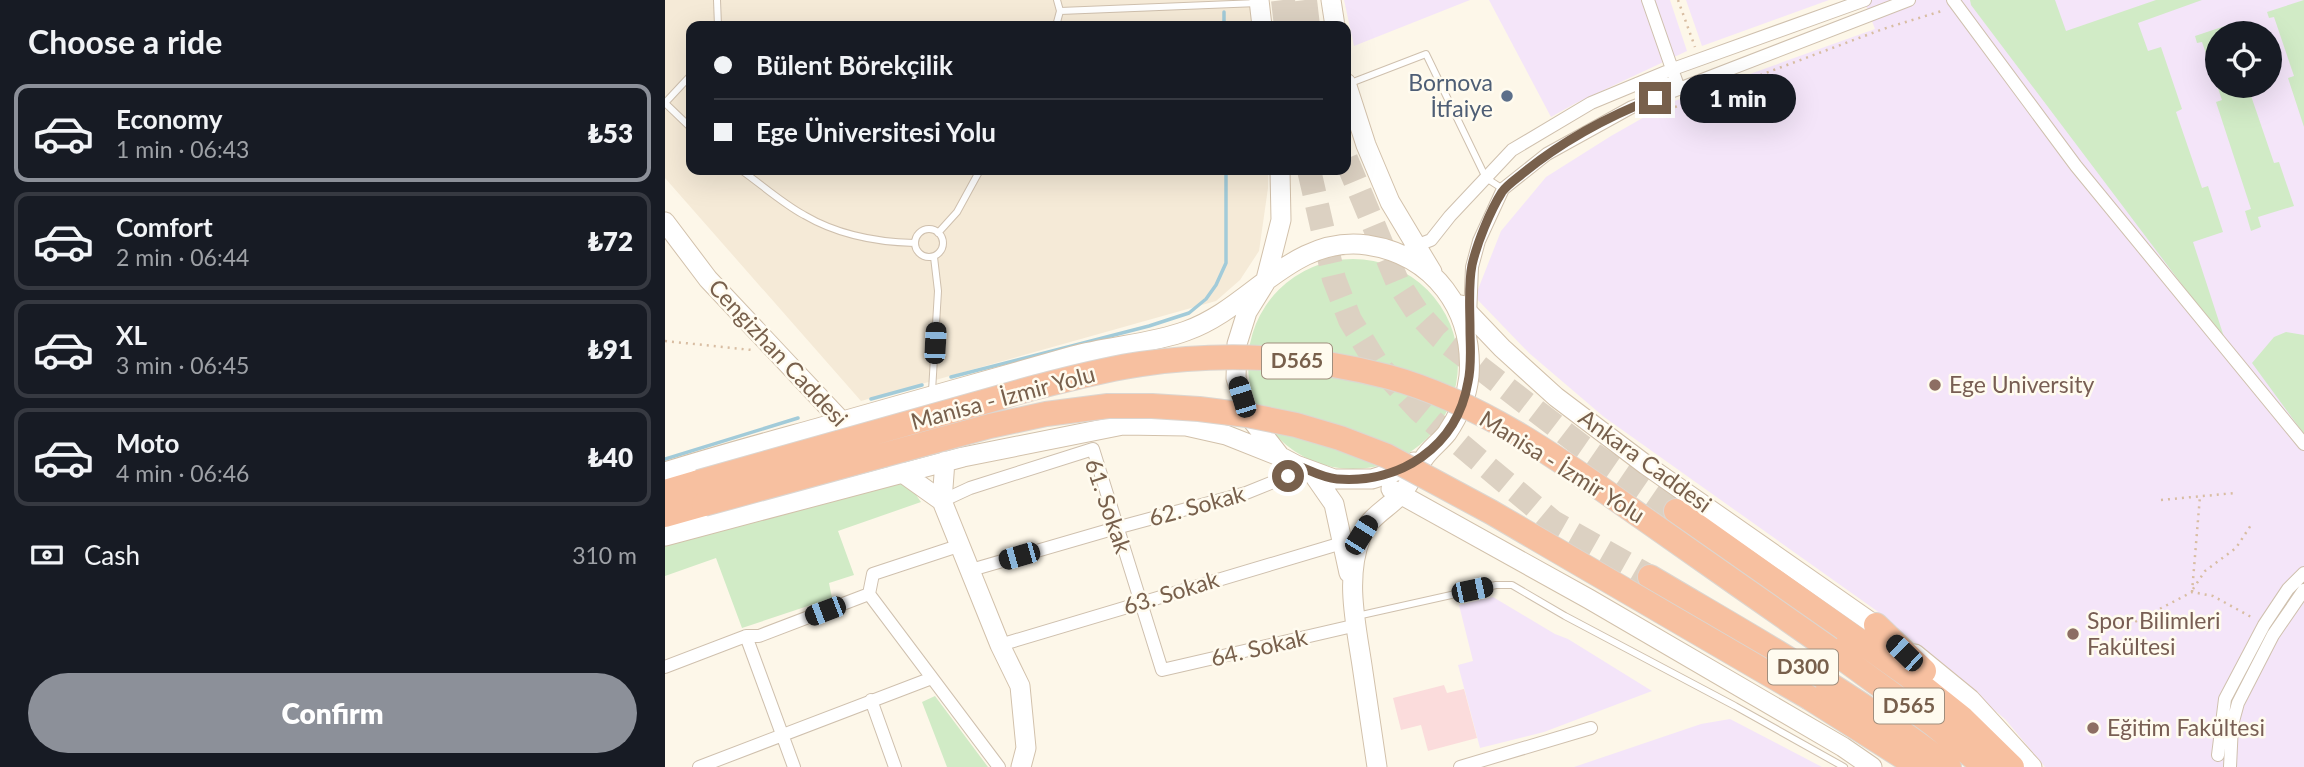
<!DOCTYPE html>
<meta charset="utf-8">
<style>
:root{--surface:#171b24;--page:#242831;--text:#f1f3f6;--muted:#9ea1a6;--line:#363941;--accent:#8c9099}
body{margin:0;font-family:Lato,sans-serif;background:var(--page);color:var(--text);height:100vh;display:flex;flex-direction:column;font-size:26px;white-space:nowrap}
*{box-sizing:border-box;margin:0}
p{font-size:23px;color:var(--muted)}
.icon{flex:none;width:38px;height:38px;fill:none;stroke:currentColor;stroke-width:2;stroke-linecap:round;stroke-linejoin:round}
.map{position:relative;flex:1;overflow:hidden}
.drawer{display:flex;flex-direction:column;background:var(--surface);width:665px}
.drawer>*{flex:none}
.hud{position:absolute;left:21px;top:21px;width:665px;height:154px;border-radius:14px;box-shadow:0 7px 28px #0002;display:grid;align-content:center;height:154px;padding:0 28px;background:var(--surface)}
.fabs{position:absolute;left:1540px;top:21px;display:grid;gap:14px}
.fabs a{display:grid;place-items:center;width:77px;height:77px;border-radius:50%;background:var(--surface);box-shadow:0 7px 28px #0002;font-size:35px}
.end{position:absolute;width:32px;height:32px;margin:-16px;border:9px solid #78604c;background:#fff;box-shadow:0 0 0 4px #fff}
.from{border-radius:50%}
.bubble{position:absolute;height:49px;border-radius:24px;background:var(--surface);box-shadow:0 7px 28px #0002;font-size:23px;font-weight:800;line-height:49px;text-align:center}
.car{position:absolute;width:21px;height:42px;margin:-21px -10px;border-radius:9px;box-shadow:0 0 5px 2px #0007;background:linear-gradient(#222 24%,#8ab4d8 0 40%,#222 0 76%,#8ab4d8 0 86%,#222 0)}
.hud b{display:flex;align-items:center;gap:24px;height:66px;font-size:26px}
.hud b+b{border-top:2px solid var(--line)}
.hud i{width:18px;height:18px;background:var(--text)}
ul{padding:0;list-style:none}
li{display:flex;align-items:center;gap:21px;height:98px;margin:0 14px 10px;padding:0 14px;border:4px solid var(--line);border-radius:14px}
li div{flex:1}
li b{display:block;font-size:26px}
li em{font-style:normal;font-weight:800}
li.active{border-color:var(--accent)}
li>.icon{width:63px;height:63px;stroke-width:1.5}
h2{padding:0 28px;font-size:32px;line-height:84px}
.pay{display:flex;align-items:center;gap:18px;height:77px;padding:0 28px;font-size:26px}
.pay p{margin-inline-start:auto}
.action{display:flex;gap:14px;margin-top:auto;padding:14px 28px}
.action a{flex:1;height:80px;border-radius:42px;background:var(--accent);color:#fff;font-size:28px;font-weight:800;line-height:80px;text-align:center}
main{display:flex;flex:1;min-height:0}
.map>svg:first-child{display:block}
.residential{fill:#f5ead7}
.education{fill:#f4e5f9;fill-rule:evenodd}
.medical{fill:#fbdcdc}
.green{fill:#d1ebc6}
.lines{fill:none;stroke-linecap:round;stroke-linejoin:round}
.stream{stroke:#a2cbd9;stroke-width:3.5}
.highway-tunnel{stroke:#dcd1c2;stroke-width:24;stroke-dasharray:24 12;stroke-linecap:butt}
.lane-casing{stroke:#cfc0ae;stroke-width:8}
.street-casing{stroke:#cfc0ae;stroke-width:14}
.secondary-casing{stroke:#d2c1ab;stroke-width:21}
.highway-casing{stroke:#dcd6d0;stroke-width:26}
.path{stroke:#d8bda2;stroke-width:2.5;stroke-dasharray:2 5;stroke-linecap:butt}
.lane{stroke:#fff;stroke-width:6}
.street{stroke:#fff;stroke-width:12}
.secondary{stroke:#fff;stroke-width:19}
.highway{stroke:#f7c0a0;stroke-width:24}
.highway-bridge-casing{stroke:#dcd6d0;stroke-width:26;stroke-linecap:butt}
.highway-bridge{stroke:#f7c0a0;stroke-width:24}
.route{stroke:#78604c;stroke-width:9}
.service-dot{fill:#5c6f8a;stroke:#fffbef;stroke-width:2.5}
.education-dot{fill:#8d6e63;stroke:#fffbef;stroke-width:2.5}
.labels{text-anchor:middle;stroke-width:5;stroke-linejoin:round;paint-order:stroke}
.shield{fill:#fffbef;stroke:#a08e7d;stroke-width:2}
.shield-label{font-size:21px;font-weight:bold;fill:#78604c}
.service-label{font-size:23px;fill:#4e5e75;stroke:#fffbef;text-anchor:end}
.street-label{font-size:23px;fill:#78604c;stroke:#fffbef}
.education-label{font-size:23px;fill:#785e54;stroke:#fffbef;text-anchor:start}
</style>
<main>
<section class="drawer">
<h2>Choose a ride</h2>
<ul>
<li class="active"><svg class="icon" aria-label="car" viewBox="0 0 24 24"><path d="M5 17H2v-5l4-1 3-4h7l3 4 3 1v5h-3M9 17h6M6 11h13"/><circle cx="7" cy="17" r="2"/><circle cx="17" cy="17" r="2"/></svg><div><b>Economy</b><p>1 min · 06:43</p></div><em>₺53</em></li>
<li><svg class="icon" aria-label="car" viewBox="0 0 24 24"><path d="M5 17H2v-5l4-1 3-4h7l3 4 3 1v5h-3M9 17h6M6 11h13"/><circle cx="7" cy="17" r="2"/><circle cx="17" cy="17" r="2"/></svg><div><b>Comfort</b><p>2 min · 06:44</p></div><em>₺72</em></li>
<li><svg class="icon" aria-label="car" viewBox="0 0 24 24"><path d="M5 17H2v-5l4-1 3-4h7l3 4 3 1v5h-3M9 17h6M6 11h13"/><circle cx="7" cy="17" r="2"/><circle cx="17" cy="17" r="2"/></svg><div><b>XL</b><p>3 min · 06:45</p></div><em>₺91</em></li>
<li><svg class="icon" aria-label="car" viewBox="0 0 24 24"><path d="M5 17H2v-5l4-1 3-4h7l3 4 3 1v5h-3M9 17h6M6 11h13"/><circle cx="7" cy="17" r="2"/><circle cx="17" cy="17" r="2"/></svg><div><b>Moto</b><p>4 min · 06:46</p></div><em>₺40</em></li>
</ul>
<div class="pay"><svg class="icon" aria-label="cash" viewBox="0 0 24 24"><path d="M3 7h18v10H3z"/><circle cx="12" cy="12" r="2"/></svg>Cash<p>310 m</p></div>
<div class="action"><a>Confirm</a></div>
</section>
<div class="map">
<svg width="1639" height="767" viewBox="0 0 1639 767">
<rect width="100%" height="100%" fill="#fdf7e9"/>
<path class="residential" d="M0 0H586L589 26H26V170H603V188L594 251 575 280 551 301 196 401 0 178Z"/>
<path class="education" d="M679 0H805L689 46Z
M824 0H1005L1022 51 911 103 886 117Z
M1021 0H1164L1037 46Z
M1199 0H1639V767H1380L1340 719 1212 611 939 417 864 353 810 297 836 231 881 177 946 136 1004 103 1210 29ZM1552 33H1605V86H1552Z
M828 597 890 634 903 639 987 691 879 732 815 748 793 665 808 661 794 605Z
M1065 719 1157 767H909L1036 724Z"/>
<path class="medical" d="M779 685 782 693 799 689 812 738 763 751 756 725 736 730 728 698Z"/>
<path class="green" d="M1305 0H1390L1401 31 1491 0H1537L1473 23 1483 51 1496 47 1517 109 1511 112 1537 188 1543 186 1558 232 1528 242 1561 343 1306 5Z
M1639 0V127L1623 78 1629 76 1609 17 1604 18 1602 12Z
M1569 23 1572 33H1552V86H1586L1583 87 1609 163 1614 162 1629 206 1593 217 1596 227 1586 231 1580 211 1586 209 1551 102 1557 100 1537 42 1532 43 1530 36Z
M583 364a105 105 0 1 1 210 0a105 105 0 1 1-210 0Z
M1621 332 1639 335V434L1587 363 1609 337Z
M240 479 256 502 173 531 189 575 164 583 167 598 77 628 51 558 0 576V537Z
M270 696 323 767H282L257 702Z"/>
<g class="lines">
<path class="stream" d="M559 12V26
M286 377 484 326 524 313 541 299 551 285 561 263V170
M206 399 257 385
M0 459 133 418"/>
<path class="highway-tunnel" d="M618 0 621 26
M640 0 643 26
M681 159 732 281 752 312 775 337 918 447 1011 511
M644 170 669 279 685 320 712 364 754 410 888 522 985 577"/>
<defs>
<path id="lane" d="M52 0 53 26
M395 11 593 3
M391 26 395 11 392 0
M683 84 761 54 821 178 838 189
M0 103 26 75
M0 103 26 128
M76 170C97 185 117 203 139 215 173 235 210 242 249 243
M250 243a14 14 0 1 1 28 0a14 14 0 1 1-28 0Z
M273 233 292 212 315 170
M267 391 273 291 269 257
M692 616 831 585H847L900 616 1070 706 1179 767"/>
<path id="street" d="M983 0 1014 89
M1288 0 1411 166 1639 444
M745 248 766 240 785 216 847 150 926 103 1008 69 1200 0
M805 317 807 267 814 241 838 189 882 154 967 107 1244 0
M277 501 305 488 428 449 497 670 692 625
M306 570 451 528 581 493 623 476 631 465
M204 594 334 767
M204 594 208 574 296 545
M81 636 129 767
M335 645 677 543
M0 667 81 636H94L204 594
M206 700 230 767
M1553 755 1560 699 1599 625 1623 589 1639 573
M34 767 267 678
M795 767 926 728
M1565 767 1567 725 1573 703 1608 635 1639 590"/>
<path id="secondary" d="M594 0 597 26
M666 0 670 26
M681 83 701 145 725 202 767 272
M0 222 43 279 182 427
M796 305 837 348 891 397 981 465 1220 632
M614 455 583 415 571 378 572 344 582 312 600 283 616 220 615 170
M280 461 277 501 335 645 355 686 361 748 356 767
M232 469 277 501
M646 471 669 504 684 573
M0 472C57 454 114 439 171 423 250 401 329 378 408 356 444 346 486 344 521 331 587 308 626 235 702 245 769 255 809 310 804 376 802 396 793 417 782 433 775 442 765 449 759 458 751 469 746 482 737 493 723 509 704 516 696 537 679 579 692 629 698 672 703 704 707 735 712 767
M726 489 924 599 1178 747 1207 767
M0 536 298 457 458 425 521 426 561 435 614 456 631 465 669 479H707L735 470 749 462
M1250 654 1305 699 1367 767"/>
<path id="highway" d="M0 492 34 482
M1011 511 1244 676 1298 719 1347 767
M0 515 39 504
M985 577C1086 637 1191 695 1284 767
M1211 625 1259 671
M1165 649 1268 724 1320 767
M1145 698 1254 767"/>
</defs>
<use href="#lane" class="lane-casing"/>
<use href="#street" class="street-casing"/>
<use href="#secondary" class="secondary-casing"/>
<use href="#highway" class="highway-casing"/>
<path class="path" d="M1013 0 1030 47
M1010 107 1218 29 1280 10
M0 341 87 350
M1496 500 1570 493
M1528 589 1540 571 1571 548 1586 525
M1527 592 1535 496
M1464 625 1527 592 1548 596 1588 618"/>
<use href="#lane" class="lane"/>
<use href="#street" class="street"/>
<use href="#secondary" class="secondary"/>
<use href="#highway" class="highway"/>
<defs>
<path id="highway-bridge" d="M34 482 368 388C404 379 440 369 476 364 557 352 645 356 724 377 818 403 900 463 978 518 1040 562 1103 605 1165 649
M39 504 325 426 381 414 443 406H487L534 409 582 415 631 425 675 438 722 456 826 512 1145 698"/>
</defs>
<use href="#highway-bridge" class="highway-bridge-casing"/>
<use href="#highway-bridge" class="highway-bridge"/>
</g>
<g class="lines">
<path class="route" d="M623 476 631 465C644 470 658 478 672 479 735 484 792 447 803 382 807 365 805 346 805 329 805 309 803 285 807 265 812 243 825 211 837 192 842 185 851 179 857 174 896 142 944 116 990 98"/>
</g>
<circle class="service-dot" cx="842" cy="96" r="7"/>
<g class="education-dot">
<circle cx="1270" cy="385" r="7"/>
<circle cx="1408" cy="634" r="7"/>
<circle cx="1428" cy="728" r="7"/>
</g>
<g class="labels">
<g class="shield">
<rect x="597" y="343.5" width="70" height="35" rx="5"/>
<rect x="1103" y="649.5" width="70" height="35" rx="5"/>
<rect x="1209" y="688.5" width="70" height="35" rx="5"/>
</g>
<g class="shield-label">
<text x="632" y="368">D565</text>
<text x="1138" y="674">D300</text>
<text x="1244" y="713">D565</text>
</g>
<g class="service-label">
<text x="828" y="91">Bornova<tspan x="828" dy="26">İtfaiye</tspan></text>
</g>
<g class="street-label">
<text transform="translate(113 353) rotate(47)" y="8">Cengizhan Caddesi</text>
<text transform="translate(338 398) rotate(-15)" y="8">Manisa - İzmir Yolu</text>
<text transform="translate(980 461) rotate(36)" y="8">Ankara Caddesi</text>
<text transform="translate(897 467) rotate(32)" y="8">Manisa - İzmir Yolu</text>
<text transform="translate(443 506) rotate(71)" y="8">61. Sokak</text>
<text transform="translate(532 506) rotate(-15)" y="8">62. Sokak</text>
<text transform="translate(506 593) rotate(-17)" y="8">63. Sokak</text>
<text transform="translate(594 648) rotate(-13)" y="8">64. Sokak</text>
</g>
<g class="education-label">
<text x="1284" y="393">Ege University</text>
<text x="1422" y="629">Spor Bilimleri<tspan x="1422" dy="26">Fakültesi</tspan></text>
<text x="1442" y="736">Eğitim Fakültesi</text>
</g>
</g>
</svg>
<div class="fabs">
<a><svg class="icon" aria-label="locate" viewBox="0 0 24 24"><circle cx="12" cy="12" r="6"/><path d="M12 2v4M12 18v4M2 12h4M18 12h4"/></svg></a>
</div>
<i class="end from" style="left:623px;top:476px"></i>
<i class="end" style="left:990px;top:98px"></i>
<div class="bubble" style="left:1015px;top:74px;width:116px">1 min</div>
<i class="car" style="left:270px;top:343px;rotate:3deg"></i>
<i class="car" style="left:577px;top:397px;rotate:343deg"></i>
<i class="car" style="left:696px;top:535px;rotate:32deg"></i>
<i class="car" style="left:354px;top:556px;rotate:254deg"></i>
<i class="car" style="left:807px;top:590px;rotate:78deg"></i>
<i class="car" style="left:160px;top:611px;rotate:249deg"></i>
<i class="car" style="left:1239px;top:653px;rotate:314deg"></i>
<div class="hud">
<b><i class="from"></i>Bülent Börekçilik</b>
<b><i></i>Ege Üniversitesi Yolu</b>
</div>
</div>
</main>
